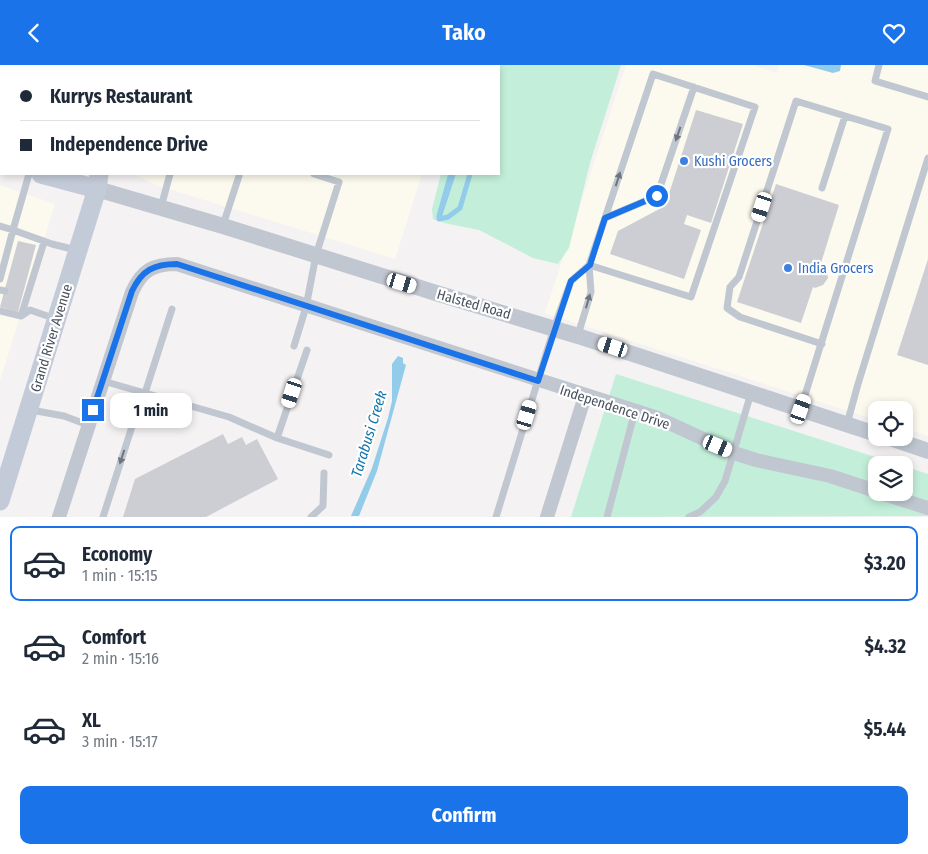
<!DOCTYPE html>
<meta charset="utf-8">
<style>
:root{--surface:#fff;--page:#f2f2f3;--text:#1f2937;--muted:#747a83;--line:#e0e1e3;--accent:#1a73e8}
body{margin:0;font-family:"Fira Sans Condensed",sans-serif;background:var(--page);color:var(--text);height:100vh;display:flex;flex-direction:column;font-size:19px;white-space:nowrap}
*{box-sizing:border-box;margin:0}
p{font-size:16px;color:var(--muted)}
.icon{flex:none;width:28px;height:28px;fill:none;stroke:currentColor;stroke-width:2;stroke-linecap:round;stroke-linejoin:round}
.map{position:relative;height:452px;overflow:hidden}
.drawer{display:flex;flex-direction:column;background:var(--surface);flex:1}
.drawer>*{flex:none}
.hud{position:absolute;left:0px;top:0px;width:500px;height:110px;box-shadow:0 2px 8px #0003;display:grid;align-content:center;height:110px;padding:0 20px;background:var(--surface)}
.buttons{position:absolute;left:868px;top:336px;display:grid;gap:10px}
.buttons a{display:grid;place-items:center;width:45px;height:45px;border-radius:10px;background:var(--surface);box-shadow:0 2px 8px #0003;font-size:25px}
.end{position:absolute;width:22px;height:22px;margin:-11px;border:6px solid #1a73e8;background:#fff;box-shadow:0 0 0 2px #fff}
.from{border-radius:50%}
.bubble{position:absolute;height:35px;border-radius:10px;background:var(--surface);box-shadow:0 2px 8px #0003;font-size:16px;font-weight:700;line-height:35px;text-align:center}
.car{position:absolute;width:15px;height:30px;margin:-15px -8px;border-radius:6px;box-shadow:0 0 4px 1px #0007;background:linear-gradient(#fff 24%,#345 0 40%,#fff 0 76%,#345 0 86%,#fff 0)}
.hud b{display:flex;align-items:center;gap:18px;height:48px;font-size:19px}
.hud b+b{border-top:1px solid var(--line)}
.hud i{width:12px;height:12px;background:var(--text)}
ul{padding:9px 0 0;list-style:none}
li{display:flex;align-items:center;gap:15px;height:75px;margin:0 10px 8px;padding:0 10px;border:2px solid transparent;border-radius:10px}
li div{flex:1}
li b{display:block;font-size:19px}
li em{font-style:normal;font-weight:700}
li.selected{border-color:var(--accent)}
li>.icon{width:45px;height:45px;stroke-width:1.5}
.action{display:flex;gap:10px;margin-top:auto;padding:10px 20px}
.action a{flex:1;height:58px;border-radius:10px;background:var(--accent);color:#fff;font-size:20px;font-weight:700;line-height:58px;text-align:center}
header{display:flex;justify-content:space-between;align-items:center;height:65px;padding:0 20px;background:var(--accent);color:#fff;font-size:22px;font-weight:700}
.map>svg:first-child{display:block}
.commercial{fill:#fcfaee}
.green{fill:#c3efda}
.water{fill:#92ccea}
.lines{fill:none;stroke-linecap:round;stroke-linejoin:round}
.stream{stroke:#92ccea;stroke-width:5}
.building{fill:#ccced4}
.motorway-casing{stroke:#78a;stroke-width:28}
.service{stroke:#c1c7d0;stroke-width:7}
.minor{stroke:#c1c7d0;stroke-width:14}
.tertiary{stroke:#c1c7d0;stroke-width:16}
.secondary{stroke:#c4cbd8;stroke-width:19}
.motorway{stroke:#8c9ebe;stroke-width:25}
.oneway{fill:#6e7581}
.route{stroke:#1a73e8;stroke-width:6}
.shop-dot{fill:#3f7fe0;stroke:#fff;stroke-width:2}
.labels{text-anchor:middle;stroke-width:4.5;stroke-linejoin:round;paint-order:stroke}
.shop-label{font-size:14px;fill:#366cbe;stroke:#fff;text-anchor:start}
.street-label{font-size:14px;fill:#4a525f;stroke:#fff}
.water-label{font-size:15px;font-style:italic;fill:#1176ab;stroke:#fff}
</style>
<header><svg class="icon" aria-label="back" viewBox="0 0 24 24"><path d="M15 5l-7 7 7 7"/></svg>Tako<svg class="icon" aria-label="heart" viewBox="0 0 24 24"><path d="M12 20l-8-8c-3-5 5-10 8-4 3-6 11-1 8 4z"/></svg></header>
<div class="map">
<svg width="928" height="452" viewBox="0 0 928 452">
<rect width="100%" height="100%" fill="#f4f2f2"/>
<path class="commercial" d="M144 0H407L408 1H144Z
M626 0H753L777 8 779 0H928V371L904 363V345H876V355L545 248Z
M133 109H422L395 194 156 120Z
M0 120 55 139 0 316Z"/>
<path class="green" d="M489 0H621L590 98 569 183 558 199 533 193 479 165 444 158 433 154 432 144 441 109H448L436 152 441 155 456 109H499V1H488Z
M616 309 900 400H876V428H904V401L928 409V451L571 452Z"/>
<path class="water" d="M804 0H841L840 6 833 8Z
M448 109H456L441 155 436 152Z
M398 291 403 293V298L406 300 377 406 359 451H351L372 403 388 353 392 336V299Z"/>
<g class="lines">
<path class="stream" d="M439 154 448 152 460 143 470 109"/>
</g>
<path class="building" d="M696 45 743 59 711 158 687 150 684 159 701 165 684 214 610 189 618 166 665 141Z
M776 119 839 140 821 198 826 201 827 205 828 213 823 220 815 223 813 222 801 258 737 237Z
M18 176 36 180 18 247 0 242Z
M928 194V300L897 290Z
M223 369 228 379 242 372 246 380 257 374 278 414 206 452H123L135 414Z"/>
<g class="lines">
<defs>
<path id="motorway" d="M113 1 114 0
M0 66 1 67"/>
</defs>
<use href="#motorway" class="motorway-casing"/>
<path class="service" d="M879 0 875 16 928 32
M320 1V0
M29 109 13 165 52 179 76 185
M822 123 845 51
M161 142 170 109
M223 160 239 111
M0 161 13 165 0 214
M589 200 691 232 755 42 653 9 605 153 657 131 694 22
M0 225 5 226
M172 244 145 328 229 352 277 373 329 390
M0 246 21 251 30 245 56 254
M21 251 44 177
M578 270 591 227 589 200 605 153
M294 281 306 242 316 190 339 117 314 109
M801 343 888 64 796 36 739 212 730 222 727 243 740 252 822 279
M31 345 64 351 88 360
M847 359 858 319 928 93
M277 373 307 285
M103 452 137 346 145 328 103 316
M311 452 323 441 324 408
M496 452 554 263 571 216 589 200
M607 452 635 346
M689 452 700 447 716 432 725 416 751 328"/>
<path class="minor" d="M881 428 928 443
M59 452 132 227C142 205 153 199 177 199L658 353 734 388 756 395 830 411 876 426
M547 452 585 331"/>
<path class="tertiary" d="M97 124 223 161 436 228 578 271 876 369
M887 372 928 386"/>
<path class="secondary" d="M0 95 1 96
M41 109 97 124
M0 436 97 124 99 109"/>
<use href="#motorway" class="motorway"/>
</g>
<defs><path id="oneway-solid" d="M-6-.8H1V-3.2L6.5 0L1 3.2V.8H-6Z" transform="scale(1.25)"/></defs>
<g class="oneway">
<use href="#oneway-solid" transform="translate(678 69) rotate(109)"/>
<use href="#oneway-solid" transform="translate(618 114) rotate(-72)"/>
<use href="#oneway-solid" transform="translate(588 236) rotate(-74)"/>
<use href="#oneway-solid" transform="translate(122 392) rotate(108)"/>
</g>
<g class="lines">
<path class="route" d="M93 345 132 226C142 205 154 199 177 199L538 316 571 216 590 200 605 153 657 131"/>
</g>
<g class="shop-dot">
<circle cx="684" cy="96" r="5"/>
<circle cx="788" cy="203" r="5"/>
</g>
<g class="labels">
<g class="shop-label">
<text x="694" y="101">Kushi Grocers</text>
<text x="798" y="208">India Grocers</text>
</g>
<g class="street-label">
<text transform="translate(474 239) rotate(16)" y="5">Halsted Road</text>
<text transform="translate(51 273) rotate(-73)" y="5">Grand River Avenue</text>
<text transform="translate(615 342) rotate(18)" y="5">Independence Drive</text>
</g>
<g class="water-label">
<text transform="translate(369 369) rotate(-73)" y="5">Tarabusi Creek</text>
</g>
</g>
</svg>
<div class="buttons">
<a><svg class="icon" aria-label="locate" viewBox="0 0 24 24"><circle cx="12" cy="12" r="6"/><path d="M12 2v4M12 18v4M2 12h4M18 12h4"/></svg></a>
<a><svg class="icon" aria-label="layers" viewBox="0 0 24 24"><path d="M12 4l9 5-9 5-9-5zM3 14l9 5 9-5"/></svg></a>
</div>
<i class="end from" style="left:657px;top:131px"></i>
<i class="end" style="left:93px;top:345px"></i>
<div class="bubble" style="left:110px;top:328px;width:82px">1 min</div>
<i class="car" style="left:762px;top:142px;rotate:198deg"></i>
<i class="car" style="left:402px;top:218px;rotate:107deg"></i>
<i class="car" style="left:613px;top:282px;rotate:288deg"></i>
<i class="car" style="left:292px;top:328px;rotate:198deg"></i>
<i class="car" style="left:801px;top:344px;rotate:19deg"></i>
<i class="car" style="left:527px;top:350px;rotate:17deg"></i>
<i class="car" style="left:718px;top:381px;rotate:113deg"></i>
<div class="hud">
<b><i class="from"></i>Kurrys Restaurant</b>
<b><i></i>Independence Drive</b>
</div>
</div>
<section class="drawer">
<ul>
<li class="selected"><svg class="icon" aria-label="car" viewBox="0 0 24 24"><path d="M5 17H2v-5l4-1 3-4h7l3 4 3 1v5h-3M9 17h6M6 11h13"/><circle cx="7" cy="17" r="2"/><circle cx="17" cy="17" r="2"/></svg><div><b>Economy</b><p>1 min · 15:15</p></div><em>$3.20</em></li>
<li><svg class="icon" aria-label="car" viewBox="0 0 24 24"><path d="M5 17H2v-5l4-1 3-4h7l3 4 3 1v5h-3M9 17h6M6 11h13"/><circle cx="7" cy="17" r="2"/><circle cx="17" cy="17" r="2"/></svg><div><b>Comfort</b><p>2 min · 15:16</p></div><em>$4.32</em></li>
<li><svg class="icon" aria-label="car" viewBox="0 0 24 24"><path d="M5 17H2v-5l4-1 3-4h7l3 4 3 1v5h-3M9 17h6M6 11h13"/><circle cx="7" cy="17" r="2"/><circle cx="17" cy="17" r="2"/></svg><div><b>XL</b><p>3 min · 15:17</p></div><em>$5.44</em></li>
</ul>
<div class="action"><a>Confirm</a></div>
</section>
